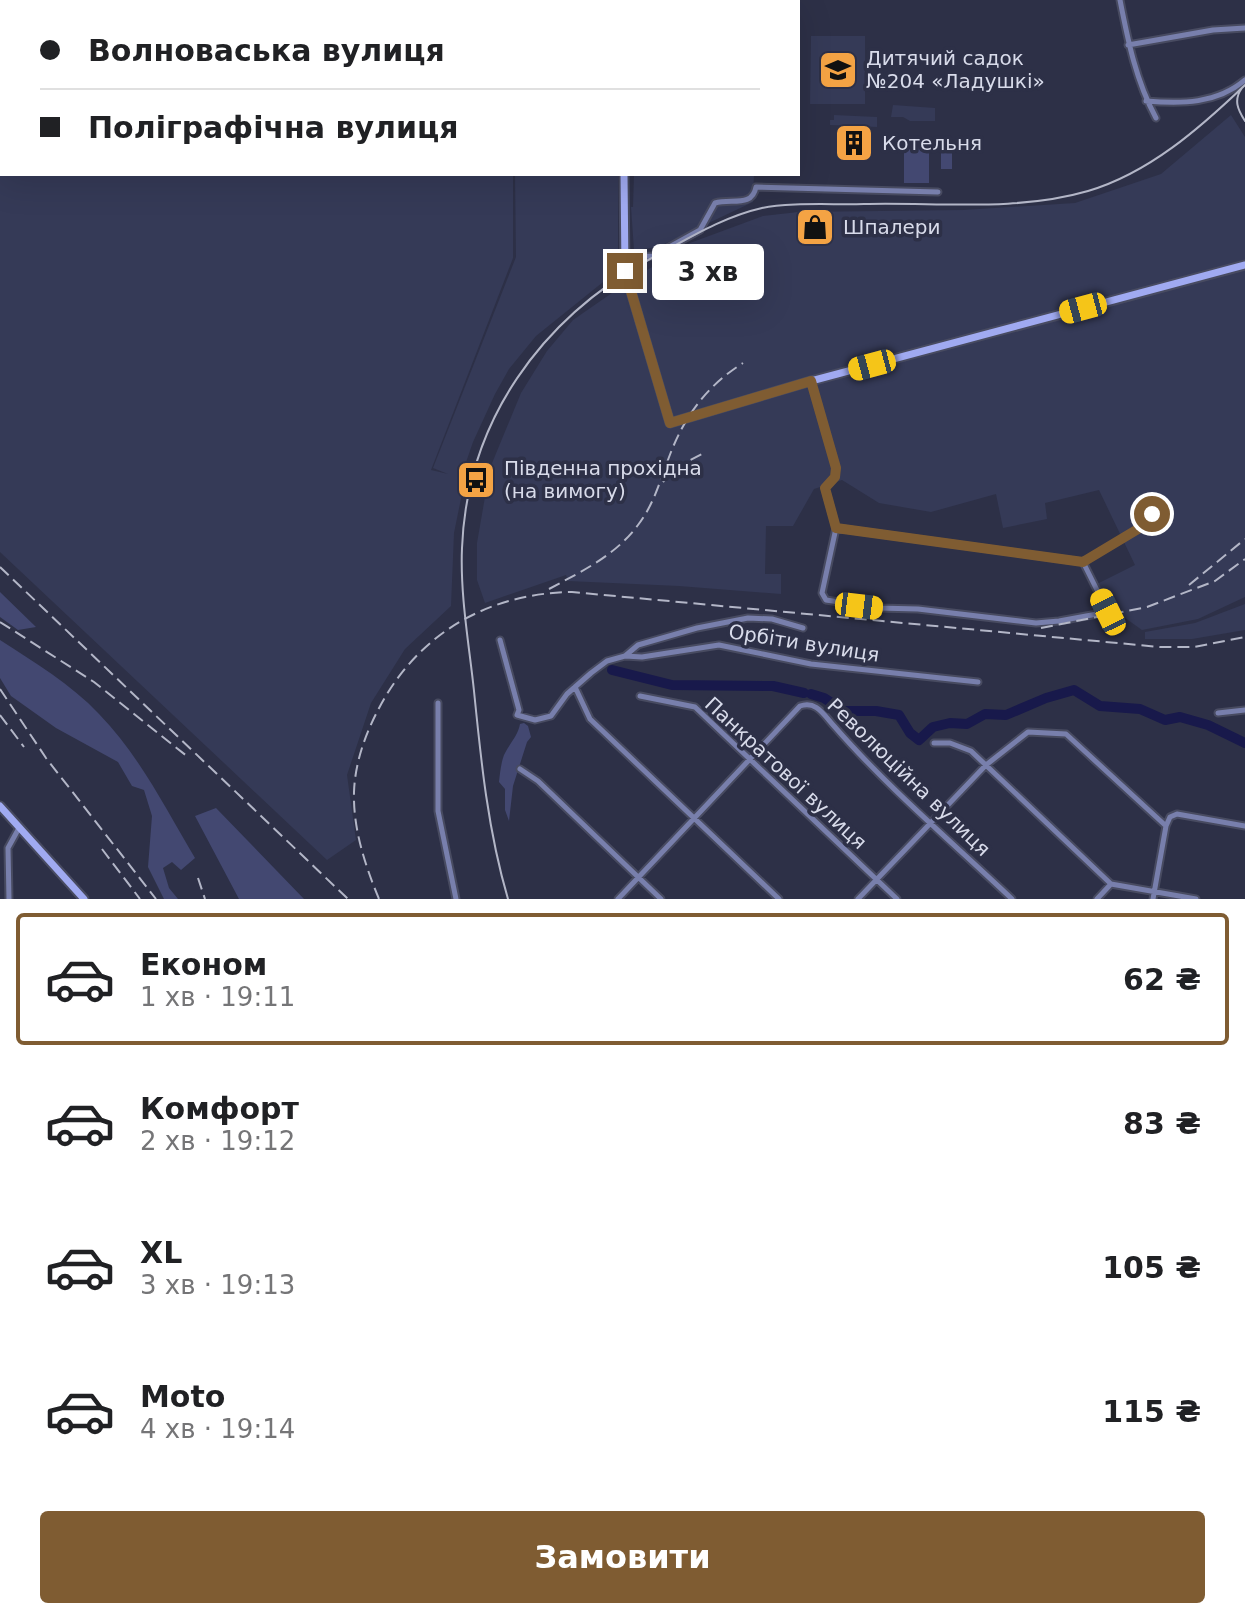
<!DOCTYPE html>
<html lang="uk">
<meta charset="utf-8">
<style>
:root{--surface:#fff;--page:#f6f6f6;--text:#202124;--muted:#757577;--line:#e0e0e0;--accent:#7f5c32}
body{margin:0;font-family:"DejaVu Sans",sans-serif;background:var(--page);color:var(--text);height:100vh;display:flex;flex-direction:column;font-size:30px;white-space:nowrap}
*{box-sizing:border-box;margin:0}
p{font-size:26px;color:var(--muted)}
.icon{flex:none;width:44px;height:44px;fill:none;stroke:currentColor;stroke-width:2;stroke-linecap:round;stroke-linejoin:round}
.map{position:relative;height:899px;overflow:hidden}
.side{display:flex;flex-direction:column;background:var(--surface);flex:1}
.side>*{flex:none}
.top-card{position:absolute;left:0px;top:0px;width:800px;height:176px;box-shadow:0 8px 32px #0002;display:grid;align-content:center;height:176px;padding:0 40px;background:var(--surface)}
.end{position:absolute;width:36px;height:36px;margin:-18px;border:10px solid #7f5c32;background:#fff;box-shadow:0 0 0 4px #fff}
.from{border-radius:50%}
.bubble{position:absolute;height:56px;border-radius:8px;background:var(--surface);box-shadow:0 8px 32px #0002;font-size:26px;font-weight:700;line-height:56px;text-align:center}
.car{position:absolute;width:24px;height:48px;margin:-24px -12px;border-radius:10px;box-shadow:0 0 6px 2px #0007;background:linear-gradient(#f5c518 24%,#345 0 40%,#f5c518 0 76%,#345 0 86%,#f5c518 0)}
.top-card b{display:flex;align-items:center;gap:28px;height:76px;font-size:30px}
.top-card b+b{border-top:2px solid var(--line)}
.top-card i{width:20px;height:20px;background:var(--text)}
ul{padding:14px 0 0;list-style:none}
li{display:flex;align-items:center;gap:24px;height:132px;margin:0 16px 12px;padding:0 24px;border:4px solid transparent;border-radius:8px}
li div{flex:1}
li b{display:block;font-size:30px}
li em{font-style:normal;font-weight:700}
li.current{border-color:var(--accent)}
li>.icon{width:72px;height:72px;stroke-width:1.5}
.primary-button{display:flex;gap:16px;margin-top:auto;padding:16px 40px}
.primary-button a{flex:1;height:92px;border-radius:8px;background:var(--accent);color:#fff;font-size:32px;font-weight:700;line-height:92px;text-align:center}
.map>svg:first-child{display:block}
.built{fill:#353a57}
.green{fill:#434871}
.lines{fill:none;stroke-linecap:round;stroke-linejoin:round}
.river{stroke:#18194b;stroke-width:10}
.street-casing{stroke:#484b61;stroke-width:9}
.secondary-casing{stroke:#484b61;stroke-width:11}
.street{stroke:#787fac;stroke-width:5}
.secondary{stroke:#a0aaf1;stroke-width:7}
.tram{stroke:#b3b6c7;stroke-width:2}
.rail{stroke:#b3b6c7;stroke-width:2;stroke-dasharray:12 6;stroke-linecap:butt}
.route{stroke:#7f5c32;stroke-width:10}
.labels{text-anchor:middle;stroke-width:7;stroke-linejoin:round;paint-order:stroke}
.poi-label{font-size:20px;fill:#d8dbea;stroke:#2d3047;text-anchor:start}
.street-label{font-size:20px;fill:#d8dbea;stroke:#2d3047}
</style>
<div class="map">
<svg width="1245" height="899" viewBox="0 0 1245 899">
<rect width="100%" height="100%" fill="#2d3047"/>
<path class="built" d="M0 0H512L2 2V174H513V258L431 470 448 474 433 468 516 257 515 174H618V270L536 336 509 369 495 394 473 442 461 477 465 479 454 533 451 606 405 649 371 703 347 775 356 840 327 860 0 552Z
M811 36H865V104H810Z
M893 105 935 108V121H910L903 117H891Z
M834 115 877 117V127L830 125V120H834Z
M1231 115 1245 137V597L1198 619 1142 630 1111 608 1097 584 1135 565 1099 490 1045 503 1047 519 1003 528 996 494 931 512 879 503 842 480 814 489 793 526H766L765 574H781V594L679 586 568 581 566 575 485 603 477 580V543L490 468 521 393 547 351 573 320 622 286 690 243 763 216 798 212 963 210 1075 203 1161 174Z
M634 174H754L753 202 658 247 634 250 631 207H633Z
M1245 604V630L1192 639H1145V632L1195 623Z"/>
<path class="green" d="M941 140H952V169H941Z
M904 141H929V183H904Z
M0 592 36 627 18 630 0 617Z
M0 640C34 662 71 684 99 714 139 755 166 809 195 858L181 870 172 862 163 868 169 888 178 899H164L148 867 152 816 144 790 132 786 118 762 56 728 11 696 0 678Z
M524 723 528 726 531 737 527 742 513 786 509 821 505 810V789L499 782C500 773 501 763 504 755 509 744 518 736 520 724Z
M216 808 304 899H239L195 816Z"/>
<g class="lines">
<path class="river" d="M612 670 672 685 773 686 804 693
M811 694 824 698 844 711H876L899 715 910 733 919 740 933 727 950 723 967 724 985 714 1006 715 1046 698 1074 690 1100 706 1140 709 1165 720 1180 717 1208 725 1245 743"/>
<defs>
<path id="street" d="M1120 0C1128 41 1136 81 1156 118
M1128 45 1213 30 1245 28
M1146 101C1181 104 1217 104 1245 80
M624 257 653 256 700 230 715 203C731 198 752 208 756 187L938 192
M811 381 836 468 835 477 825 488 836 528 822 593 826 600 878 608 918 609 1036 623 1059 621 1108 612 1083 562
M836 528 1083 562 1138 529 1163 506
M500 640 519 710 517 715 535 720 551 716 567 694 591 673 607 661 625 656 638 645 697 628 748 618 772 619 803 628
M625 656 642 657 719 645 811 664 978 682
M575 687 590 719 779 899
M640 696 695 707 897 899
M438 703V811L456 899
M1218 713 1245 710
M934 743H950L971 751 1111 884 1196 899
M520 769 538 781 661 899
M9 899 8 848 19 828
M618 899 800 706C816 700 824 715 834 726 888 788 952 842 1012 899
M858 899 986 765 1028 732 1066 734 1166 826 1170 817 1177 814 1245 826
M1097 899 1111 884
M1153 899 1166 826"/>
<path id="secondary" d="M627 2V0
M624 174 625 271 670 423 811 381 1245 265
M0 806 84 899"/>
</defs>
<use href="#street" class="street-casing"/>
<use href="#secondary" class="secondary-casing"/>
<use href="#street" class="street"/>
<use href="#secondary" class="secondary"/>
<path class="tram" d="M1242 88C1233 100 1238 110 1245 121
M508 899C488 831 481 761 474 691 469 644 460 595 462 548 467 421 541 319 650 259 686 240 722 217 762 208 788 202 835 205 864 204 937 202 1016 212 1088 191 1149 173 1200 128 1245 85"/>
<path class="rail" d="M663 482 675 468 706 452
M0 567 348 899
M1189 585 1245 539
M549 589C582 571 615 556 638 525 655 503 661 477 671 452 686 414 708 385 743 363
M0 622 94 682 188 757
M1041 628 1147 607 1215 581 1245 559
M0 689 46 758 156 899
M0 715 24 747
M102 849 140 899
M198 878 205 899
M379 899C365 865 353 829 354 792 355 763 365 735 378 710 417 634 488 593 572 592L1160 647H1194L1245 637"/>
</g>
<g class="lines">
<path class="route" d="M625 271 670 423 811 381 836 468 835 477 825 488 836 528 1083 562 1138 529 1152 514"/>
</g>
<defs>
<symbol id="school-square" viewBox="-11 -11 22 22"><rect x="-9" y="-9" width="18" height="18" rx="4" fill="#f4a344" stroke="#2d3047"/><path d="M0-5L7-2L0 1L-7-2ZM-4 1L0 2.5L4 1V4Q0 6-4 4Z" fill="#111"/></symbol>
<symbol id="building-square" viewBox="-11 -11 22 22"><rect x="-9" y="-9" width="18" height="18" rx="4" fill="#f4a344" stroke="#2d3047"/><path d="M-4-6H4V6H1V3H-1V6H-4ZM-2.5-4.3h1.7v1.8h-1.7ZM.8-4.3h1.7v1.8H.8ZM-2.5-1h1.7V.8h-1.7ZM.8-1h1.7V.8H.8Z" fill="#111"/></symbol>
<symbol id="shop-square" viewBox="-11 -11 22 22"><rect x="-9" y="-9" width="18" height="18" rx="4" fill="#f4a344" stroke="#2d3047"/><path d="M-5-2.5h2.3a2.7 3.5 0 0 1 5.4 0H5L5.5 6h-11ZM-1.5-2.5h3a1.5 2.3 0 0 0-3 0Z" fill="#111"/></symbol>
<symbol id="bus-square" viewBox="-11 -11 22 22"><rect x="-9" y="-9" width="18" height="18" rx="4" fill="#f4a344" stroke="#2d3047"/><path d="M-5-6H5V4H4V6H2V4H-2V6H-4V4H-5ZM-3.5-4V0h7V-4ZM-3.5 1.2v1.5H-2V1.2ZM2 1.2v1.5H3.5V1.2Z" fill="#111"/></symbol>
</defs>
<g fill-rule="evenodd">
<use href="#school-square" x="816" y="48" width="44" height="44"/>
<use href="#building-square" x="832" y="121" width="44" height="44"/>
<use href="#shop-square" x="793" y="205" width="44" height="44"/>
<use href="#bus-square" x="454" y="458" width="44" height="44"/>
</g>
<g class="labels">
<g class="poi-label">
<text x="866" y="65">Дитячий садок<tspan x="866" dy="23">№204 «Ладушкі»</tspan></text>
<text x="882" y="150">Котельня</text>
<text x="843" y="234">Шпалери</text>
<text x="504" y="475">Південна прохідна<tspan x="504" dy="23">(на вимогу)</tspan></text>
</g>
<g class="street-label">
<text transform="translate(804 643) rotate(9)" y="7">Орбіти вулиця</text>
<text transform="translate(786 773) rotate(43)" y="7">Панкратової вулиця</text>
<text transform="translate(909 777) rotate(44)" y="7">Революційна вулиця</text>
</g>
</g>
</svg>
<i class="end from" style="left:1152px;top:514px"></i>
<i class="end" style="left:625px;top:271px"></i>
<div class="bubble" style="left:652px;top:244px;width:112px">3 хв</div>
<i class="car" style="left:1083px;top:308px;rotate:255deg"></i>
<i class="car" style="left:872px;top:365px;rotate:255deg"></i>
<i class="car" style="left:859px;top:606px;rotate:97deg"></i>
<i class="car" style="left:1108px;top:612px;rotate:334deg"></i>
<div class="top-card">
<b><i class="from"></i>Волноваська вулиця</b>
<b><i></i>Поліграфічна вулиця</b>
</div>
</div>
<section class="side">
<ul>
<li class="current"><svg class="icon" aria-label="car" viewBox="0 0 24 24"><path d="M5 17H2v-5l4-1 3-4h7l3 4 3 1v5h-3M9 17h6M6 11h13"/><circle cx="7" cy="17" r="2"/><circle cx="17" cy="17" r="2"/></svg><div><b>Економ</b><p>1 хв · 19:11</p></div><em>62 ₴</em></li>
<li><svg class="icon" aria-label="car" viewBox="0 0 24 24"><path d="M5 17H2v-5l4-1 3-4h7l3 4 3 1v5h-3M9 17h6M6 11h13"/><circle cx="7" cy="17" r="2"/><circle cx="17" cy="17" r="2"/></svg><div><b>Комфорт</b><p>2 хв · 19:12</p></div><em>83 ₴</em></li>
<li><svg class="icon" aria-label="car" viewBox="0 0 24 24"><path d="M5 17H2v-5l4-1 3-4h7l3 4 3 1v5h-3M9 17h6M6 11h13"/><circle cx="7" cy="17" r="2"/><circle cx="17" cy="17" r="2"/></svg><div><b>XL</b><p>3 хв · 19:13</p></div><em>105 ₴</em></li>
<li><svg class="icon" aria-label="car" viewBox="0 0 24 24"><path d="M5 17H2v-5l4-1 3-4h7l3 4 3 1v5h-3M9 17h6M6 11h13"/><circle cx="7" cy="17" r="2"/><circle cx="17" cy="17" r="2"/></svg><div><b>Moto</b><p>4 хв · 19:14</p></div><em>115 ₴</em></li>
</ul>
<div class="primary-button"><a>Замовити</a></div>
</section>
